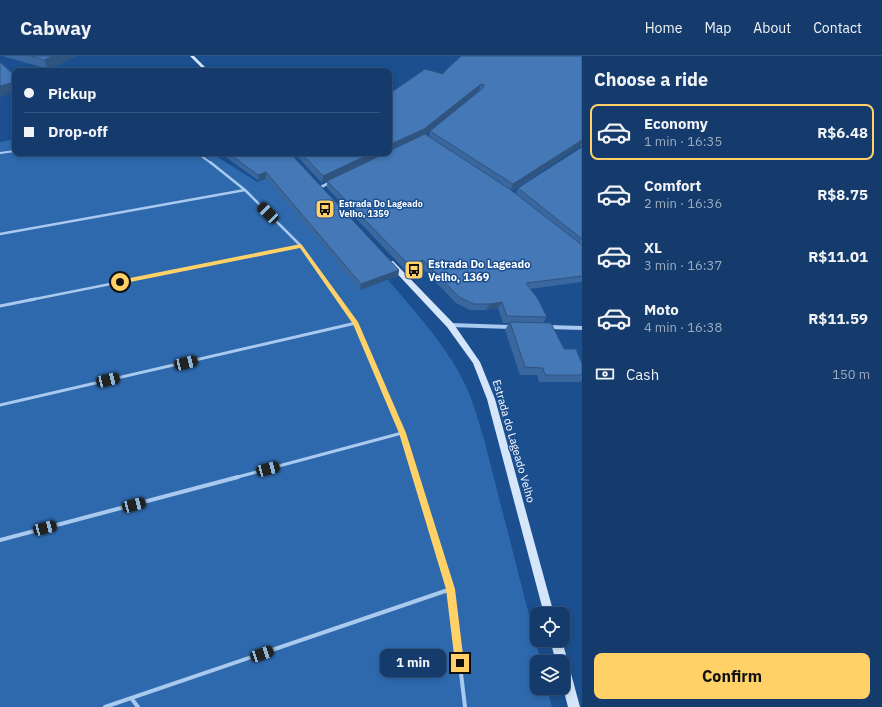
<!DOCTYPE html>
<meta charset="utf-8">
<style>
:root{--surface:#143b6b;--page:#214673;--text:#f1f3f6;--muted:#9dadc1;--line:#33557e;--accent:#ffd166}
body{margin:0;font-family:"IBM Plex Sans",sans-serif;background:var(--page);color:var(--text);height:100vh;display:flex;flex-direction:column;font-size:15px;white-space:nowrap}
*{box-sizing:border-box;margin:0}
p{font-size:13px;color:var(--muted)}
.icon{flex:none;width:22px;height:22px;fill:none;stroke:currentColor;stroke-width:2;stroke-linecap:round;stroke-linejoin:round}
.map{position:relative;flex:1;overflow:hidden}
.details{display:flex;flex-direction:column;background:var(--surface);width:300px}
.details>*{flex:none}
.banner{position:absolute;left:12px;top:12px;width:380px;height:88px;border-radius:8px;box-shadow:0 2px 6px #0003,0 0 0 1px var(--line);display:grid;align-content:center;height:88px;padding:0 12px;background:var(--surface)}
.buttons{position:absolute;left:530px;top:551px;display:grid;gap:8px}
.buttons a{display:grid;place-items:center;width:40px;height:40px;border-radius:8px;background:var(--surface);box-shadow:0 2px 6px #0003,0 0 0 1px var(--line);font-size:20px}
.end{position:absolute;width:18px;height:18px;margin:-9px;border:5px solid #ffd166;background:#111;box-shadow:0 0 0 2px #111}
.from{border-radius:50%}
.bubble{position:absolute;height:28px;border-radius:8px;background:var(--surface);box-shadow:0 2px 6px #0003,0 0 0 1px var(--line);font-size:13px;font-weight:700;line-height:28px;text-align:center}
.car{position:absolute;width:12px;height:24px;margin:-12px -6px;border-radius:5px;box-shadow:0 0 3px 1px #0007;background:linear-gradient(#222 24%,#8ab4d8 0 40%,#222 0 76%,#8ab4d8 0 86%,#222 0)}
.banner b{display:flex;align-items:center;gap:14px;height:38px;font-size:15px}
.banner b+b{border-top:1px solid var(--line)}
.banner i{width:10px;height:10px;background:var(--text)}
ul{padding:0;list-style:none}
li{display:flex;align-items:center;gap:12px;height:56px;margin:0 8px 6px;padding:0 4px;border:2px solid transparent;border-radius:8px}
li div{flex:1}
li b{display:block;font-size:15px}
li em{font-style:normal;font-weight:700}
li.selected{border-color:var(--accent)}
li>.icon{width:36px;height:36px;stroke-width:1.5}
h2{padding:0 12px;font-size:18px;line-height:48px}
.pay{display:flex;align-items:center;gap:10px;height:44px;padding:0 12px;font-size:15px}
.pay p{margin-inline-start:auto}
.primary-button{display:flex;gap:8px;margin-top:auto;padding:8px 12px}
.primary-button a{flex:1;height:46px;border-radius:8px;background:var(--accent);color:#111;font-size:16px;font-weight:700;line-height:46px;text-align:center}
header{display:flex;align-items:center;gap:24px;box-sizing:border-box;height:56px;padding:0 20px;background:var(--surface);border-bottom:1px solid var(--line)}
header strong{font-size:19px}
nav{display:flex;gap:22px;margin-inline-start:auto;font-size:14px}
main{display:flex;flex:1;min-height:0}
.map>svg:first-child{display:block}
.green{fill:#2e69ad}
.lines{fill:none;stroke-linecap:round;stroke-linejoin:round}
.service-far3{stroke:#a9c9ee;stroke-width:2}
.service-far2{stroke:#a9c9ee;stroke-width:2.5}
.service-far1{stroke:#a9c9ee;stroke-width:3}
.service{stroke:#a9c9ee;stroke-width:4}
.minor-far1{stroke:#a9c9ee;stroke-width:3}
.minor{stroke:#a9c9ee;stroke-width:4}
.secondary{fill:#d6e6fa;fill-rule:evenodd}
.wall{fill:#3a679d;fill-rule:evenodd}
.shaded-wall{fill:#305480}
.building{fill:#4478b7;stroke:#305480}
.route{fill:#ffd166}
.labels{text-anchor:middle;stroke-width:3;stroke-linejoin:round;paint-order:stroke}
.far-poi-label{font-size:9px;font-weight:bold;fill:#fff;stroke:#1b4f8f;text-anchor:start}
.poi-label{font-size:11px;font-weight:bold;fill:#fff;stroke:#1b4f8f;text-anchor:start}
.street-label{font-size:11px;fill:#fff;stroke:#1b4f8f}
</style>
<header>
<strong>Cabway</strong>
<nav><a>Home</a><a>Map</a><a>About</a><a>Contact</a></nav>
</header>
<main>
<div class="map">
<svg width="582" height="651" viewBox="0 0 582 651">
<rect width="100%" height="100%" fill="#1b4f8f"/>
<path class="green" d="M15 83V97H211L257 126 288 115C326 156 365 196 401 239 424 266 449 295 465 328 473 345 478 364 484 383L541 606H537V632H547L552 651H0V86Z"/>
<g class="lines">
<path class="service-far3" d="M0 97 15 95
M197 97 211 107"/>
<path class="service-far2" d="M210 106 245 134 301 190 340 244
M0 178 245 134
M30 244 301 190"/>
<path class="service-far1" d="M339 243 356 267 402 377 416 422
M0 250 35 243
M0 349 356 267
M234 422 402 377"/>
<path class="service" d="M416 421 451 533 465 651
M0 484 238 421
M131 642 138 651
M105 651 451 533"/>
<path class="minor-far1" d="M321 131 331 126"/>
<path class="minor" d="M450 269 512 271
M548 271 582 272"/>
<path class="secondary" d="M190 0H194L209 15H205Z
M389 205H393L453 267 480 306 495 343 554 558H544L487 343 473 307 447 271 389 209Z
M550 584H562L580 651H568L563 632V606H556Z"/>
</g>
<path class="wall" d="M2 0H77L48 13Z
M582 0V90H580L511 135 516 138 518 132 582 91V226L530 233 547 261 543 267 564 293 582 308V324L580 326H539L537 319H520L505 274 509 267H503L498 252 486 254H470L456 247 421 211 407 216 327 132V125L322 127 294 97H389L443 18ZM479 34 480 35 430 75 429 81 423 80Z
M222 97H269L399 214 398 220 360 234 266 122 259 125 227 102Z"/>
<path class="shaded-wall" d="M52 0H77L48 13 44 4Z
M15 26V36L0 41V30Z
M481 28 479 34 423 80 389 96V89Z
M582 84V87L580 90 510 135 513 128Z
M372 97H386L322 127 323 120Z
M266 116V122L259 125 258 119Z
M423 204 421 211 407 216 409 209Z
M399 214 398 220 360 234 361 228Z
M502 246 498 252 486 254 490 248Z"/>
<path class="building" d="M31 0H52L44 4Z
M461 0H582V84L513 128 430 75 483 32 484 29 481 28 424 73 389 89V38L425 13 443 18 445 15Z
M0 6 15 20V26L0 30Z
M425 78 511 134 582 189V220L526 227 538 243 547 261 507 260 502 246 490 248H474L459 241 423 204 409 209 327 125 386 97H389V95Z
M582 91V183L518 132Z
M228 97H269L270 98 271 97H290L399 214 361 228 266 116 258 119Z
M301 97H372L323 120Z
M510 266 551 267 564 293H576L582 308V319H545L543 312 525 311Z"/>
<path class="route" d="M301 188 358 266 406 377 455 533 464 607 463 610 460 611 456 610 455 607 446 533 399 377 353 268 300 192 120 228 118 226 120 224Z"/>
<defs>
<symbol id="bus-square" viewBox="-11 -11 22 22"><rect x="-9" y="-9" width="18" height="18" rx="4" fill="#ffd166" stroke="#1b4f8f"/><path d="M-5-6H5V4H4V6H2V4H-2V6H-4V4H-5ZM-3.5-4V0h7V-4ZM-3.5 1.2v1.5H-2V1.2ZM2 1.2v1.5H3.5V1.2Z" fill="#111"/></symbol>
</defs>
<g fill-rule="evenodd">
<use href="#bus-square" x="314" y="142" width="22" height="22"/>
<use href="#bus-square" x="403" y="203" width="22" height="22"/>
</g>
<g class="labels">
<g class="far-poi-label">
<text x="339" y="151">Estrada Do Lageado<tspan x="339" dy="10">Velho, 1359</tspan></text>
</g>
<g class="poi-label">
<text x="428" y="212">Estrada Do Lageado<tspan x="428" dy="13">Velho, 1369</tspan></text>
</g>
<g class="street-label">
<text transform="translate(514 385) rotate(74)" y="4">Estrada do Lageado Velho</text>
</g>
</g>
</svg>
<div class="buttons">
<a><svg class="icon" aria-label="locate" viewBox="0 0 24 24"><circle cx="12" cy="12" r="6"/><path d="M12 2v4M12 18v4M2 12h4M18 12h4"/></svg></a>
<a><svg class="icon" aria-label="layers" viewBox="0 0 24 24"><path d="M12 4l9 5-9 5-9-5zM3 14l9 5 9-5"/></svg></a>
</div>
<i class="end from" style="left:120px;top:226px"></i>
<i class="end" style="left:460px;top:607px"></i>
<div class="bubble" style="left:380px;top:593px;width:66px">1 min</div>
<i class="car" style="left:268px;top:157px;rotate:315deg"></i>
<i class="car" style="left:186px;top:307px;rotate:77deg"></i>
<i class="car" style="left:108px;top:324px;rotate:77deg"></i>
<i class="car" style="left:268px;top:413px;rotate:75deg"></i>
<i class="car" style="left:134px;top:449px;rotate:75deg"></i>
<i class="car" style="left:45px;top:472px;rotate:75deg"></i>
<i class="car" style="left:262px;top:598px;rotate:71deg"></i>
<div class="banner">
<b><i class="from"></i>Pickup</b>
<b><i></i>Drop-off</b>
</div>
</div>
<section class="details">
<h2>Choose a ride</h2>
<ul>
<li class="selected"><svg class="icon" aria-label="car" viewBox="0 0 24 24"><path d="M5 17H2v-5l4-1 3-4h7l3 4 3 1v5h-3M9 17h6M6 11h13"/><circle cx="7" cy="17" r="2"/><circle cx="17" cy="17" r="2"/></svg><div><b>Economy</b><p>1 min · 16:35</p></div><em>R$6.48</em></li>
<li><svg class="icon" aria-label="car" viewBox="0 0 24 24"><path d="M5 17H2v-5l4-1 3-4h7l3 4 3 1v5h-3M9 17h6M6 11h13"/><circle cx="7" cy="17" r="2"/><circle cx="17" cy="17" r="2"/></svg><div><b>Comfort</b><p>2 min · 16:36</p></div><em>R$8.75</em></li>
<li><svg class="icon" aria-label="car" viewBox="0 0 24 24"><path d="M5 17H2v-5l4-1 3-4h7l3 4 3 1v5h-3M9 17h6M6 11h13"/><circle cx="7" cy="17" r="2"/><circle cx="17" cy="17" r="2"/></svg><div><b>XL</b><p>3 min · 16:37</p></div><em>R$11.01</em></li>
<li><svg class="icon" aria-label="car" viewBox="0 0 24 24"><path d="M5 17H2v-5l4-1 3-4h7l3 4 3 1v5h-3M9 17h6M6 11h13"/><circle cx="7" cy="17" r="2"/><circle cx="17" cy="17" r="2"/></svg><div><b>Moto</b><p>4 min · 16:38</p></div><em>R$11.59</em></li>
</ul>
<div class="pay"><svg class="icon" aria-label="cash" viewBox="0 0 24 24"><path d="M3 7h18v10H3z"/><circle cx="12" cy="12" r="2"/></svg>Cash<p>150 m</p></div>
<div class="primary-button"><a>Confirm</a></div>
</section>
</main>
